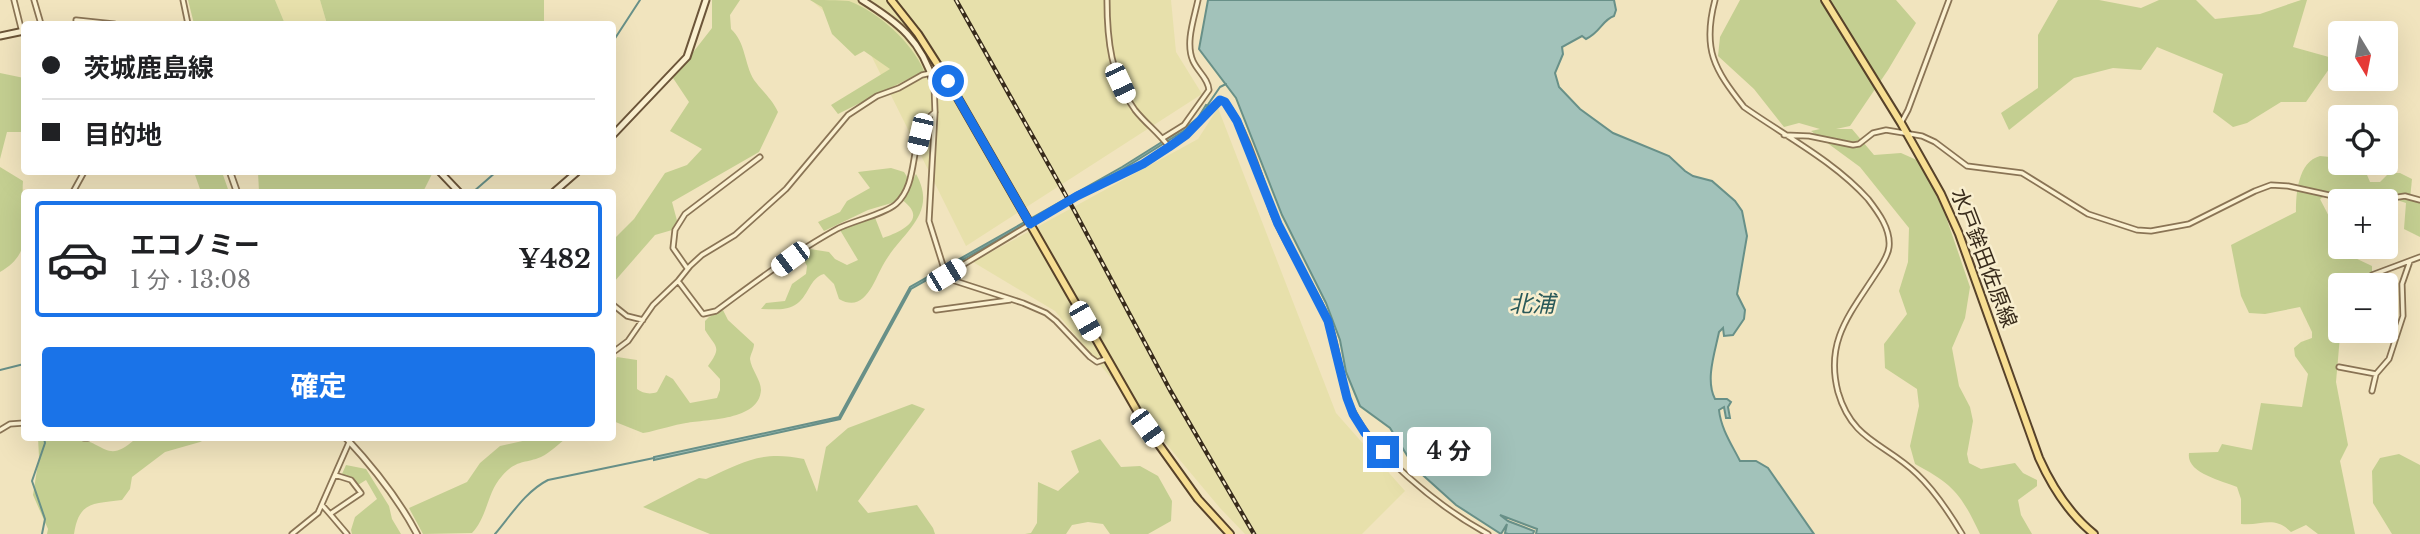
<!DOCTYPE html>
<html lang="ja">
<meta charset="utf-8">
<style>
:root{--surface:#fff;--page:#f2f2f2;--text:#202124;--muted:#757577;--line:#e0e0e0;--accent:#1a73e8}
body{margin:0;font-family:"Libre Baskerville","Noto Sans JP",serif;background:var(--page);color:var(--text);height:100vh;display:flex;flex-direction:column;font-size:26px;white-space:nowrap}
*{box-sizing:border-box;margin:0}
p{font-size:23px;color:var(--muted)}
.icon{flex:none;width:38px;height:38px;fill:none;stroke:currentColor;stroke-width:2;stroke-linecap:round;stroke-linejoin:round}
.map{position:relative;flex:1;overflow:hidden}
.details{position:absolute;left:21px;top:189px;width:595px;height:252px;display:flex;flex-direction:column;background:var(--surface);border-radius:7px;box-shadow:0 7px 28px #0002}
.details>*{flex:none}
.top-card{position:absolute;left:21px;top:21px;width:595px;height:154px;border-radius:7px;box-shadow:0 7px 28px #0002;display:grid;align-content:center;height:154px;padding:0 21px;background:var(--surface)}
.needle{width:46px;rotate:170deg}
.buttons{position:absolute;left:2328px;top:21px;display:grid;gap:14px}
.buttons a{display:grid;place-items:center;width:70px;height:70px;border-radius:7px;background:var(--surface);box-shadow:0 7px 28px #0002;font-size:35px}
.end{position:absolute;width:32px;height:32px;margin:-16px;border:9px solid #1a73e8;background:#fff;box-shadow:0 0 0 4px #fff}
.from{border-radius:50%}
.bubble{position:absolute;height:49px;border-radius:7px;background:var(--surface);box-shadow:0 7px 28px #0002;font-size:23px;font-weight:700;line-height:49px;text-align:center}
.car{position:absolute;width:21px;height:42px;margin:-21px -10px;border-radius:9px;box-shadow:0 0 5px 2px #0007;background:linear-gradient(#fff 24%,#345 0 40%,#fff 0 76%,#345 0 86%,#fff 0)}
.top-card b{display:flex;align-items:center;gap:24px;height:66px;font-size:26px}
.top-card b+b{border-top:2px solid var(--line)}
.top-card i{width:18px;height:18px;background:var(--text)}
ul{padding:12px 0 0;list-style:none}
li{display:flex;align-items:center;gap:21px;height:116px;margin:0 14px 10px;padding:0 7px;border:4px solid transparent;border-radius:7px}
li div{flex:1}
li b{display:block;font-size:26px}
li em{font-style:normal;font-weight:700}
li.on{border-color:var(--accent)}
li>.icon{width:63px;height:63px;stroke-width:1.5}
.action{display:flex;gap:14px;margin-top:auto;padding:14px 21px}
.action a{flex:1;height:80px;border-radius:7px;background:var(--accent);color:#fff;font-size:28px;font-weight:700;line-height:80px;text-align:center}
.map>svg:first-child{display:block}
.farmland{fill:#e7e0ab}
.green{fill:#c4cf91}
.water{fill:#a2c2ba;stroke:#689088;stroke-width:2}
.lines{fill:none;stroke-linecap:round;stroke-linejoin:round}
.stream{stroke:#689088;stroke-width:2}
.minor-casing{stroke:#8a7455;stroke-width:7}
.tertiary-casing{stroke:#8a7455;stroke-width:8}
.secondary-casing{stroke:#6c5539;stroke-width:9}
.primary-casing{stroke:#57422a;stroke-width:10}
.minor{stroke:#fbf1d1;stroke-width:3.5}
.tertiary{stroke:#fbf1d1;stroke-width:4.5}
.secondary{stroke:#fbf1d1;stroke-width:5}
.primary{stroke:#f7de92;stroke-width:6}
.rail-casing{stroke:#382b1b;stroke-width:4.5}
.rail{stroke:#f8eece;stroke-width:2;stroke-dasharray:5;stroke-linecap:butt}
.route{stroke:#1a73e8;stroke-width:9}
.labels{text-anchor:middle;stroke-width:5;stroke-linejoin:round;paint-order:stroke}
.street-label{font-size:21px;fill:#382b1b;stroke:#f8eece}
.water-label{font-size:23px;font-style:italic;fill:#295959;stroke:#f8eece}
</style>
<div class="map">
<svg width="2420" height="534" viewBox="0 0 2420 534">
<rect width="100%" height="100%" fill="#f1e4be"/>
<path class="farmland" d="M275 0H320L327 24H285Z
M811 0H1171L1176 52 1202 94 966 246 868 49Z
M1218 108 1336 413 1405 491 1362 534H1245L1220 508 1055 311 973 262 1198 139Z"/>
<path class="green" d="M188 0H275L285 24H194Z
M320 0H544V24H327Z
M712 0H740L730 15 731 29C746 43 744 63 754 80 762 91 772 99 778 112L759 152 672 202 679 228 655 235 614 282 613 240 634 219 665 173 687 165 702 149 670 131 689 102 673 78 712 28Z
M810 0C821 0 838 0 849 1 878 12 912 42 924 71L838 114 831 105 890 69 864 51 855 56 832 34 822 7Z
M1740 0H1896L1916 23 1888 70 1850 126 1836 129H1852L1874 155 1901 153 1919 161 1944 211 1970 287 1965 318 1952 348 1959 386 1970 407 1973 421 1967 454 1969 463 1981 469 2015 463 2023 473 2037 480V486L2018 500 2021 515 2032 534H1980C1961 494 1954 485 1915 464L1910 446 1919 406 1917 389 1885 368 1884 344 1907 314 1899 291 1908 262 1909 228 1860 167 1811 131 1820 129 1799 123 1784 127 1754 89 1718 56 1720 37Z
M2058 0H2099L2141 8 2159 0H2196L2215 19 2260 14 2301 0H2307L2293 47 2336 59 2306 102H2281L2247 123 2233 127 2213 112 2223 74 2157 47 2141 70 2113 68 2074 78 2009 130 2001 113 2038 88V35Z
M0 73 24 78V132H7L0 159Z
M2320 156 2340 158V163H2362L2370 182H2380L2389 173H2400L2412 179 2410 199 2420 203V237L2404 229 2406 203 2400 201 2395 194 2368 199 2331 192 2320 199 2336 230 2340 231V247H2361L2353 257 2372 266V285H2340V331H2347L2340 336 2336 382 2348 445 2340 461 2355 534H2318L2306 525 2291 532C2274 515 2262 526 2241 524V499L2237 487C2221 480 2186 473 2189 453L2218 452 2222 444 2252 450 2261 403 2302 407 2308 374 2295 356 2294 348 2301 342 2312 338V332L2300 307 2265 314 2249 313 2241 296 2231 245 2296 212C2296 193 2298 162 2320 156Z
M0 167 23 181C20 217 39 250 0 272Z
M891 168 904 172 909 180 906 191 895 202 868 210 824 231 818 222 840 212 847 201 870 188 858 172Z
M194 172H222L229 192H201Z
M258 172H433L423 192H259Z
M916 174C938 213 904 231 886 260 875 276 867 315 839 299L834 284 824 274C810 277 808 298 795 305 785 311 772 309 761 309L766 303 785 301 792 284 806 274 807 266 802 256 810 249 829 252 835 259 847 265 858 260 840 230 874 215 883 238C901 232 929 219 902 200Z
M723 310 728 320 754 344C754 349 750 355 750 359 751 369 761 380 761 390 759 421 707 419 686 423 674 425 661 429 649 432L643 433 613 421V366L617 357 637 360V389C642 393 650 395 657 392L666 375 673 379 690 403 717 398 720 390V379L708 366C723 346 715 347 705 330V321L709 317Z
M912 404 925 409 858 501 868 513 917 505 933 528 935 534H710L643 507 699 478 706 479C743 462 762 450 804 459L817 492 826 447 848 428Z
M38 438C51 437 65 435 77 438 105 443 108 465 136 438H208L200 442 165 452 132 477 130 489 122 500C93 504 79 501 74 534H47L48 529 33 495 39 457Z
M536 438H567C559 443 550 453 541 457 524 464 517 459 502 476 487 492 488 516 472 533L423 534 409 508 467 482 480 463 500 446Z
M1100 439 1121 467 1140 466 1158 476 1172 501 1171 521 1148 534H1110L1103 524 1088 522 1072 525 1066 534H1025L1031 533 1037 523 1038 482 1058 491 1079 472 1071 451Z
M2399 454 2420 465V534H2392L2373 503 2372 471 2380 458Z
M346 465 366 469 389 506 392 519 401 534H352L351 530 355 517 377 499 366 480 358 485 342 474Z"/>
<path class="water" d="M1208 0H1614L1616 10 1614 16C1602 20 1601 32 1586 39L1582 36 1562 47 1563 54 1555 73 1559 87 1580 109 1613 133 1669 156 1685 171 1693 176 1712 181 1735 201 1742 211 1747 236 1737 294 1745 310 1744 319 1733 335 1724 336 1723 328 1719 332C1715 352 1705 380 1715 399H1727L1731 402 1728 407 1730 418H1726L1724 407 1719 410C1721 429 1732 445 1740 461H1756L1768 468 1814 534H1536L1537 529 1500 515 1508 521 1534 531 1533 534H1508L1505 533 1507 524 1501 534 1456 505 1415 468 1390 428 1360 406 1346 372 1340 340 1326 303 1282 215 1236 98 1199 49Z
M1206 105 1208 106 1200 120 1190 127 1123 169 911 289 840 419 654 460V457L839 417 910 287 1122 167 1189 125 1198 118Z"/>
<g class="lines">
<path class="stream" d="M612 43 640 0
M1207 106 1220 87 1226 84
M473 192 496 172
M0 370 24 364
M42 534 45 519 32 481 45 443 44 438
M495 534C511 515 526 491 548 480L654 458"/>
<defs>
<path id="minor" d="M14 0 22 32
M34 0 41 24
M183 0 188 24
M1107 0C1107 39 1111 78 1135 110 1146 124 1159 133 1169 147
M1715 0C1702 49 1714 69 1744 107 1785 136 1834 161 1868 199 1878 212 1891 229 1889 247 1888 257 1880 267 1875 275 1849 315 1825 342 1838 392 1852 441 1885 443 1917 474 1934 490 1950 514 1962 534
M76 20 114 24
M934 84 935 112 929 221 946 275 952 280 1023 303 1046 313 1056 321 1090 357 1097 362 1106 359
M1901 123 1908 110 1949 0
M1784 135 1809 136 1853 145 1859 144 1873 133 1886 130 1922 136 1935 142 1967 166 2022 173 2088 214 2137 230 2151 231 2189 224 2255 191 2271 185 2288 186 2356 201
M1163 138 1184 125 1209 90C1208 78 1198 72 1193 61 1185 43 1194 19 1198 0
M73 192 84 172
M2371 201 2405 196 2420 200
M689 267 687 268 673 248 675 230 685 214 760 157
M946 275 1077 196 1143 164 1186 135 1220 100 1225 102C1246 127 1261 181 1273 214 1288 250 1311 282 1327 318 1338 344 1338 374 1348 400 1366 450 1442 509 1488 534
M2372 275 2420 257
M678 281 703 314 716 311C755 282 795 252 837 229 852 221 885 214 896 204 922 181 906 133 935 112
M612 304 627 316 643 320
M936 310 1010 300
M612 353 628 341 653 305 678 281 690 266 702 255 735 235 786 189 848 115 877 96 899 88 922 75 931 73
M2339 367 2376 374
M2372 391 2376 374 2389 359 2403 316 2402 284 2410 261
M0 430 10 424 24 423
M84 438H88
M322 505 330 514 361 493 351 480 335 475
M330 514 347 534
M292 534 318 513 351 438"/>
<path id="tertiary" d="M230 172 237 192
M346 438C374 468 398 498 417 534"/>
<path id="secondary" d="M862 0C899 23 922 41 934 84L948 81
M0 36 24 31
M612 136 687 57 706 0
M440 172 459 192
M554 192 577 172"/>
<path id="primary" d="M891 0 918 34 948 81 1147 428 1198 499 1230 534
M1825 0 1901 123 1941 194 1959 234 2039 458C2052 487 2068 513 2094 534"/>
</defs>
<use href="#minor" class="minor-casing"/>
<use href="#tertiary" class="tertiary-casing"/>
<use href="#secondary" class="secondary-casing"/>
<use href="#primary" class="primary-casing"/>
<use href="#minor" class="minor"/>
<use href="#tertiary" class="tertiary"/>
<use href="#secondary" class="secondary"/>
<use href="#primary" class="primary"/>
<defs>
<path id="rail" d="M956 0 1074 210 1170 390 1254 534"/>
</defs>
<use href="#rail" class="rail-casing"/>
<use href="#rail" class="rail"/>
</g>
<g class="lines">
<path class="route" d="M948 81 1030 224 1077 196 1143 164 1169 147 1186 135 1220 100 1225 102 1237 121 1278 224 1328 321 1347 398 1353 414 1365 433 1383 452"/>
</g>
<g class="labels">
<g class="street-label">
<text transform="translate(1984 258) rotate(69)" y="7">水戸鉾田佐原線</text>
</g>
<g class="water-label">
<text x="1532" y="312">北浦</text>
</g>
</g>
</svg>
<div class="buttons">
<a><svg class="needle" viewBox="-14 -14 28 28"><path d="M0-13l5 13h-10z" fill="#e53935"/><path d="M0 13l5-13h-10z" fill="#757577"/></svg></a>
<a><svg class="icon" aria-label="locate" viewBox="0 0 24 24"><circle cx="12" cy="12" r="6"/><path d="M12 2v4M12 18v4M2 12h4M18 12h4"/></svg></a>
<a>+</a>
<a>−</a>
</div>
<i class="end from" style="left:948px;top:81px"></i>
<i class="end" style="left:1383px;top:452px"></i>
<div class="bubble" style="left:1407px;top:427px;width:84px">4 分</div>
<i class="car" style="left:1120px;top:83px;rotate:155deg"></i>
<i class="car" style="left:920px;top:134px;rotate:193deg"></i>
<i class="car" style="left:790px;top:259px;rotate:233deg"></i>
<i class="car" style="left:946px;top:275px;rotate:59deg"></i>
<i class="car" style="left:1085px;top:321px;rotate:150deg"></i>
<i class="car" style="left:1147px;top:428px;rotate:144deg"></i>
<div class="top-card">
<b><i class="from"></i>茨城鹿島線</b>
<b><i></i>目的地</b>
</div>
<section class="details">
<ul>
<li class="on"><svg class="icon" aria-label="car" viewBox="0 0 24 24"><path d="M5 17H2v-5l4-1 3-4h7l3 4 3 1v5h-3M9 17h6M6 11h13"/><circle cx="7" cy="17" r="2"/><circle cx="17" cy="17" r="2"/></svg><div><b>エコノミー</b><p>1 分 · 13:08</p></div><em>¥482</em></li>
</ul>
<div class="action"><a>確定</a></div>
</section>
</div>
